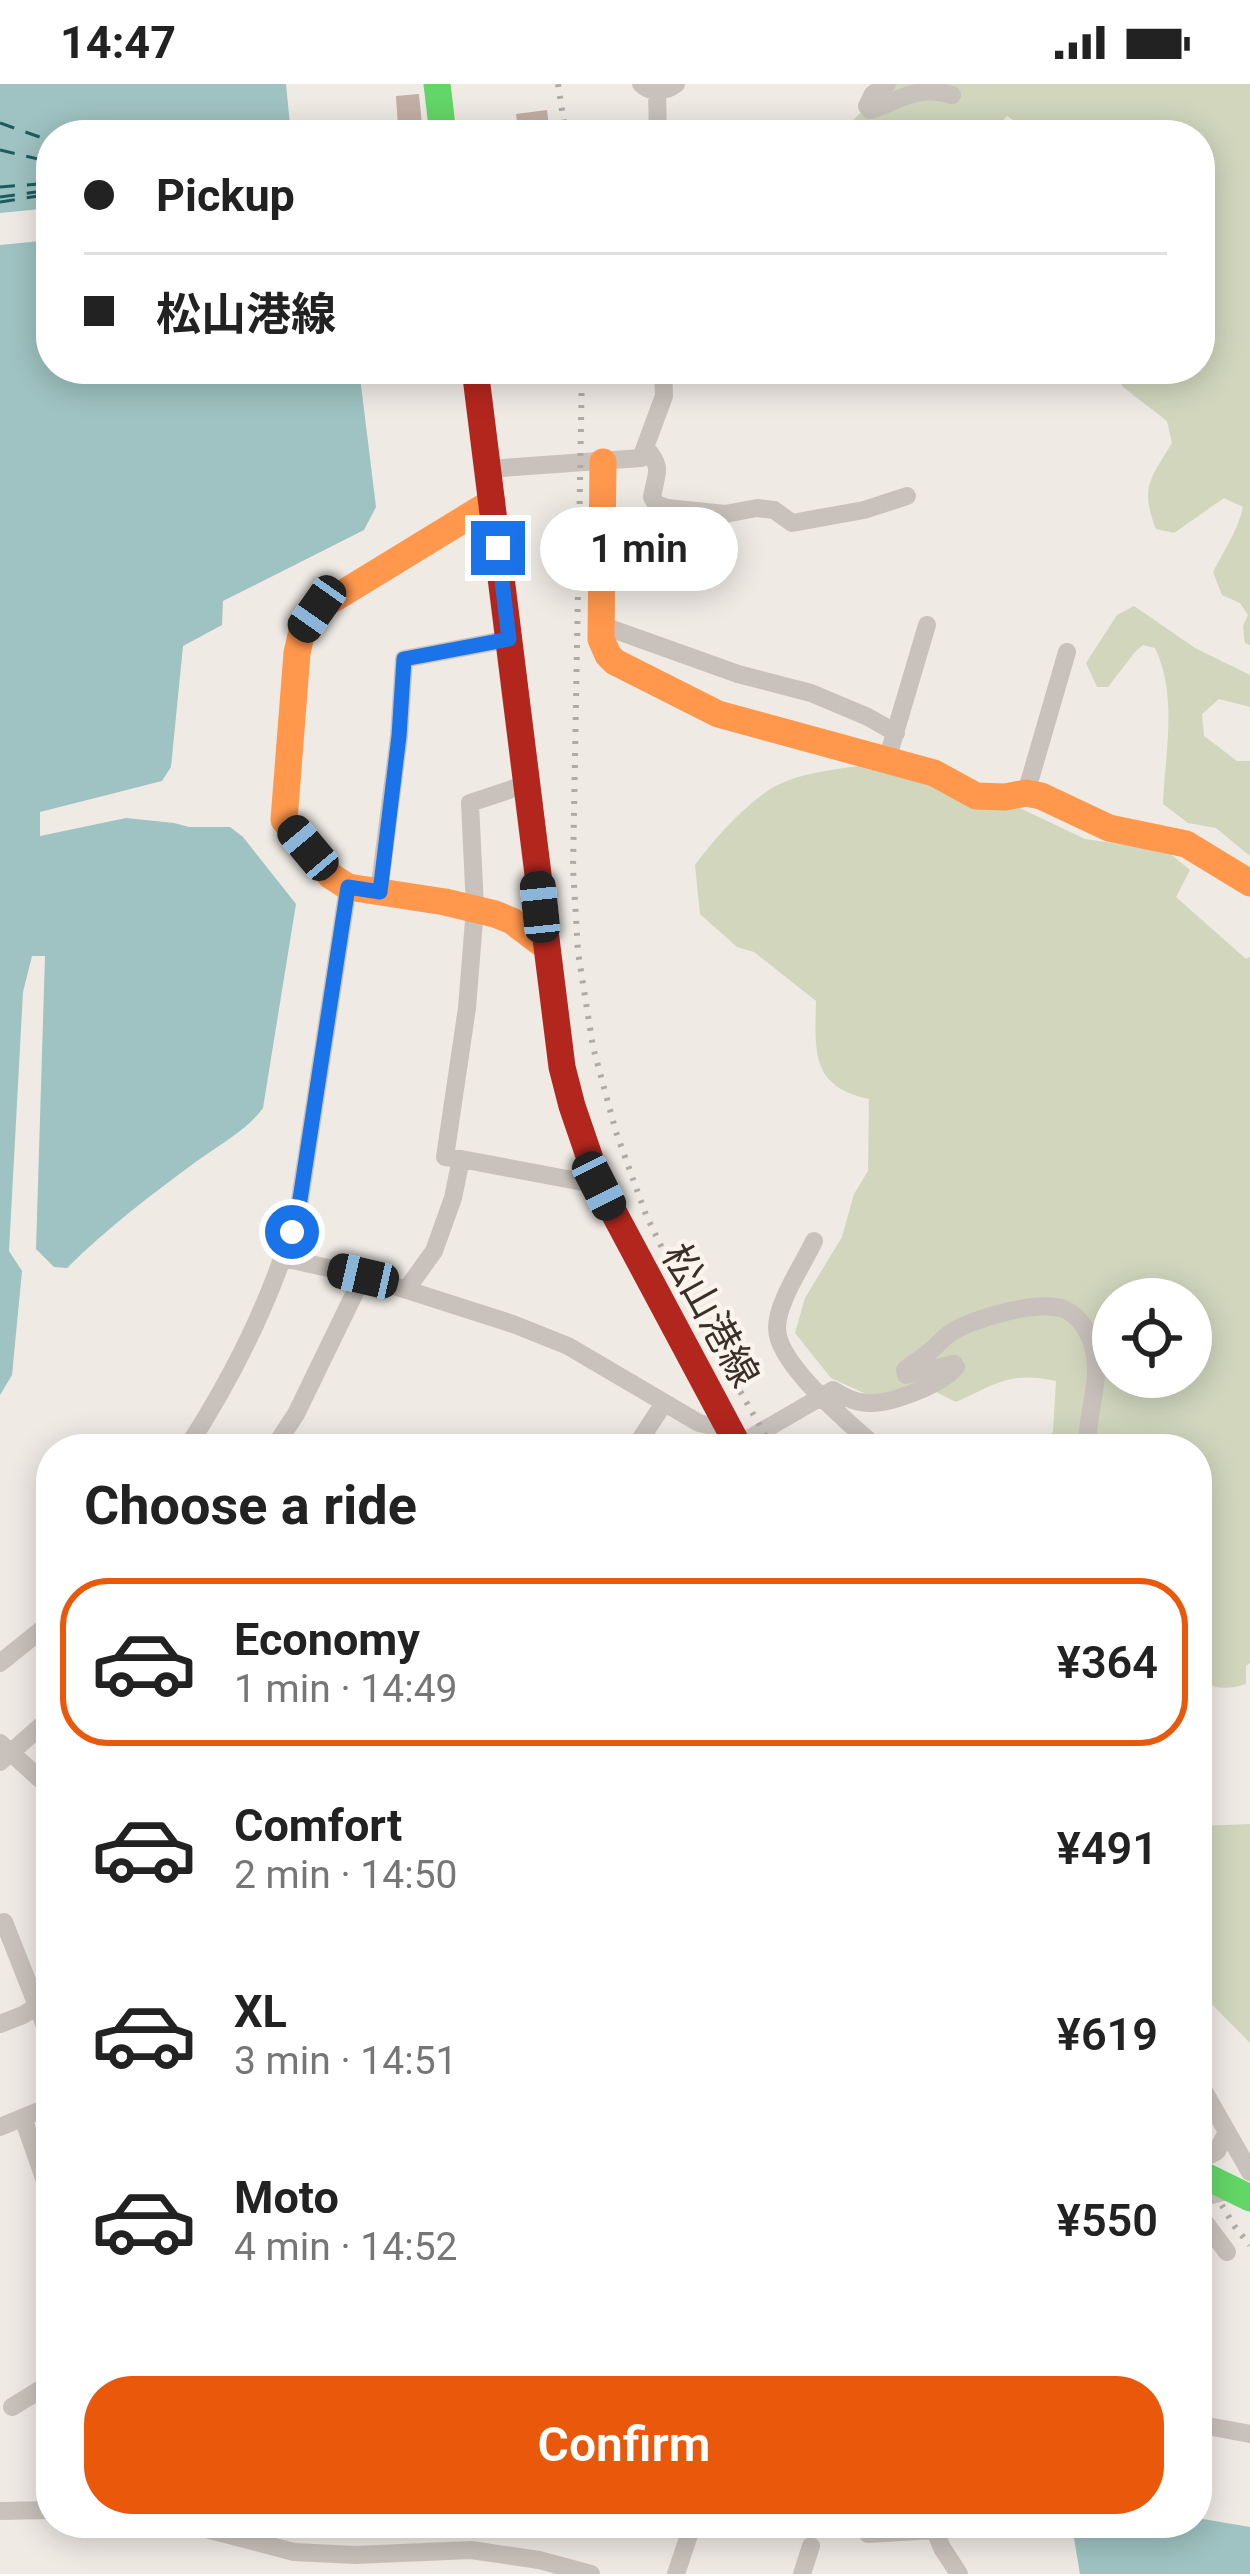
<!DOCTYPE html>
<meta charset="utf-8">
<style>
:root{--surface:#fff;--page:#f6f6f6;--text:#222;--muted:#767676;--line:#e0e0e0;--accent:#ea580c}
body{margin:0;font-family:Roboto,"Noto Sans JP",sans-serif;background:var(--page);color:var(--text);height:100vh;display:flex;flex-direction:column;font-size:45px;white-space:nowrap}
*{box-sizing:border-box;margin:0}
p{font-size:39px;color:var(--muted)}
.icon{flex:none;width:66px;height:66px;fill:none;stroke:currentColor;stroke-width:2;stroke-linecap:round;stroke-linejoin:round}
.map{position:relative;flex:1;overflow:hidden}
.panel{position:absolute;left:36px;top:1350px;width:1176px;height:1104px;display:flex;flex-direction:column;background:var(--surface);border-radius:48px;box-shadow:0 6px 30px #0003}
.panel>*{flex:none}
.guide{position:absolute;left:36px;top:36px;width:1179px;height:264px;border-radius:48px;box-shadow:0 6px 30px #0003;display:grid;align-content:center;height:264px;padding:0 48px;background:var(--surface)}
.tools{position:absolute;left:1092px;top:1194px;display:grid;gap:24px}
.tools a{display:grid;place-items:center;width:120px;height:120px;border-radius:50%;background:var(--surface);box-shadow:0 6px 30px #0003;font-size:60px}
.end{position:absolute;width:54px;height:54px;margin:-27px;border:15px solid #1a73e8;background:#fff;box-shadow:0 0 0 6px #fff}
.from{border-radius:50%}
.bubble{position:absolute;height:84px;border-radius:42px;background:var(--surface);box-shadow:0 6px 30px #0003;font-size:39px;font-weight:600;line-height:84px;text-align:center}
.car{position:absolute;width:36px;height:72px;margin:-36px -18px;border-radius:15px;box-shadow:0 0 9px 3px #0007;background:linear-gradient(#222 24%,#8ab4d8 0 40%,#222 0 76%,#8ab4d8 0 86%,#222 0)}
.guide b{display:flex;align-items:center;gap:42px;height:114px;font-size:45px}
.guide b+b{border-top:3px solid var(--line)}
.guide i{width:30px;height:30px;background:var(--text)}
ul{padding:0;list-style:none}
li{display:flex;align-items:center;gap:36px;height:168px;margin:0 24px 18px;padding:0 24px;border:6px solid transparent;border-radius:48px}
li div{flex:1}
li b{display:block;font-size:45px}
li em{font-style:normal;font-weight:600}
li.selected{border-color:var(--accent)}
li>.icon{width:108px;height:108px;stroke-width:1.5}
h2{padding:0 48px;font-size:54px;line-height:144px}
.cta{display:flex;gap:24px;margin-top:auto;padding:24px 48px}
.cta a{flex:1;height:138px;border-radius:48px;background:var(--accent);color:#fff;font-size:48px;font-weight:600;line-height:138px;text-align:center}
.status{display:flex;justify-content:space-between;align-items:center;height:84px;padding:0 60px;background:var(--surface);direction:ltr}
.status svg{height:33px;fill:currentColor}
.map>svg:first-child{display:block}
.green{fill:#d1d6bd;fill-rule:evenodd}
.water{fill:#9ec3c2}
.pier{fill:#efeae4}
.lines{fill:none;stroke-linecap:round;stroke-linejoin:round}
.ferry{stroke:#1c5c5f;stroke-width:3;stroke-dasharray:15 12;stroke-linecap:butt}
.building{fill:#c4aea5}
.street{stroke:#c9c2bc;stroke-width:18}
.fast{stroke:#63d668;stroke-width:27}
.slow{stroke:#ff974d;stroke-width:27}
.jam{stroke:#b3261e;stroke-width:27}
.rail{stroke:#b1aba6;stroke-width:6;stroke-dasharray:3 9;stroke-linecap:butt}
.street-bridge{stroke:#c9c2bc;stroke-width:18}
.fast-bridge{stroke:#63d668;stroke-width:27}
.route{stroke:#1a73e8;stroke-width:15}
.labels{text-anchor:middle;stroke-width:9;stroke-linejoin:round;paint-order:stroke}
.street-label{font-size:39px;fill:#3b2f29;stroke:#fbf4ec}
</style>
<div class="status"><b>14:47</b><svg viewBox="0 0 49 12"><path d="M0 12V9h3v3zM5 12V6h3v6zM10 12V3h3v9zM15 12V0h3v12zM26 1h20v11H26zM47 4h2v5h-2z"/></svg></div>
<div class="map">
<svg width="1250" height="2490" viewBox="0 0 1250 2490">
<rect width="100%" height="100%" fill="#efeae4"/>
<path class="green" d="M896 0H1250V561L1245 559 1243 542 1248 531 1240 519 1222 511 1213 488C1224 466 1238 447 1243 423L1224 414 1174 449 1156 445C1140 404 1150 395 1172 359L1167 337 1123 303 1110 285H1200V51H1036L1007 32 989 51H851L844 47C857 27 880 18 896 0Z
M1134 522 1195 564 1250 591V623L1219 615 1202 630 1204 652 1237 677H1250V772L1216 744 1188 739 1163 720C1165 668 1178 612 1155 564L1143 561 1135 568 1108 603H1097L1086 579 1117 531Z
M901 678 961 696 1085 755 1167 767 1190 786 1176 813 1246 875 1250 873V1579L1246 1582V1600C1228 1606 1211 1606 1197 1592V1365H1032L1053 1348 1056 1297C1009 1287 997 1300 956 1318L936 1308 877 1315 831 1294 795 1249 805 1214 842 1153 854 1110 868 1087 869 1015C810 1003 815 966 816 917L754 868 737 863 700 830 695 781C716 753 740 726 769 706 800 685 864 682 901 678ZM1113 1215H1191V1293H1113Z
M1250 1740V1959L1197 1905V1742Z"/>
<path class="water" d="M0 0H286L291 51H51V285H359L376 423 364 446 223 517 222 541 183 562 171 683 162 697 40 728V752L126 734 174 739 189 743H230L243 753 296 820 263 1024C246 1047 220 1060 197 1077 152 1110 106 1145 67 1184L54 1183 36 1165 45 872H32L23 908 9 1167 22 1187 12 1291 0 1311Z
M1197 2434 1250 2443V2490H1080L1074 2454 1110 2439H1197Z"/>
<path class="pier" d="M51 124V156L0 161V129Z"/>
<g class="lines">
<path class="ferry" d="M0 39 51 57
M0 66 51 78
M0 103 51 99
M0 113 51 106
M0 118 51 110"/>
</g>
<path class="building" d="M419 10 422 41 398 43 396 12Z
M547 26 550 51H519L516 30Z"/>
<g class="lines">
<path class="street" d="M641 0C651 10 665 8 676 0
M887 0 873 10 867 22 870 26C898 18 914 0 952 11
M657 7 658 51
M893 51H902
M645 363C664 385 656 388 652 413L656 420 667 424 725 430 757 424 774 426 792 439 864 426 907 412
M488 385 641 374 664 312 663 285
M601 541 738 590 811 609 868 633 896 649
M887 676 927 541
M1026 709 1067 568
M379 808 399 652 404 575 509 555
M461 1075 599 1101
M814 1157C803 1181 777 1218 777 1244 777 1281 851 1340 878 1365
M284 1174 363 1192 513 1240 568 1262 699 1339 729 1346
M406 1206 434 1167 453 1114 461 1075 445 1073 467 924 475 824 470 719 527 700
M738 1361 833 1306C845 1313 855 1319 869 1319 892 1320 942 1300 956 1283L954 1280 906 1291 905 1286C912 1280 920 1275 928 1269 935 1264 941 1256 949 1250 969 1235 1042 1214 1066 1226 1082 1234 1093 1254 1095 1272 1100 1304 1085 1333 1088 1365
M186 1365C235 1290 275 1208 299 1122L348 803
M273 1365 296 1330 363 1192
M634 1365 664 1319
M0 1579 51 1538
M0 1659 40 1695 51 1697
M0 1678 51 1633
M0 1840 4 1838 51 1957
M0 1940 23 1931 51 1914
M1197 1995 1250 2088
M23 2034 51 2114
M0 2043 51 2022
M1197 2078 1217 2067 1226 2050
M1197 2128 1227 2168
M12 2323 51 2299
M1197 2340 1250 2350
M0 2427 51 2426
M183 2439 294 2468 355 2471 471 2466 539 2476 591 2490
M932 2439 942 2464 959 2490
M868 2450 935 2446
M676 2490 693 2439
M802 2490 811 2462"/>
<path class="fast" d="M437 0 443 51"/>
<path class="slow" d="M603 378 601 555 608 571 615 578 718 630 934 689 976 712 1005 713 1026 709 1041 712 1109 744 1186 760 1250 799
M492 418 317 525 302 547 297 569 284 736 331 792 348 803 445 818 495 830 512 837 545 862"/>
<path class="jam" d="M475 285 562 983 572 1022 599 1101 740 1365"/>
<path class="rail" d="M558 0 566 51
M582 285 573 784 578 868 593 963 616 1048 646 1131 683 1207 773 1365
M1197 2080 1235 2143 1250 2161"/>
<path class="street-bridge" d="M1197 2115 1233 2105"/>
<path class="fast-bridge" d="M1197 2088 1250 2114"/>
</g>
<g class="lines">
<path class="route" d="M292 1148 299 1122 348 803 380 808 399 652 404 575 509 555 498 464"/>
</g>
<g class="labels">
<g class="street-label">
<text transform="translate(711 1231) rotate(61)" y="14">松山港線</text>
</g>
</g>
</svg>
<div class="tools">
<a><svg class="icon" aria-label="locate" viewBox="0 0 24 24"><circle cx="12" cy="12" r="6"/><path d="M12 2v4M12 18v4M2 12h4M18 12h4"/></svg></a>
</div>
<i class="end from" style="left:292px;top:1148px"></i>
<i class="end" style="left:498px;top:464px"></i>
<div class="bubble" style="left:540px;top:423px;width:198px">1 min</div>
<i class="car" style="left:317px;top:525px;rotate:215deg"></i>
<i class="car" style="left:308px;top:764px;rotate:320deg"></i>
<i class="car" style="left:540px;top:823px;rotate:354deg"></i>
<i class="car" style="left:599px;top:1102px;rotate:153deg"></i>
<i class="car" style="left:363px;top:1192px;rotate:283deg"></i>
<div class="guide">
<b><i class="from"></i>Pickup</b>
<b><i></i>松山港線</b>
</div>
<section class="panel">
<h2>Choose a ride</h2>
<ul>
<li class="selected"><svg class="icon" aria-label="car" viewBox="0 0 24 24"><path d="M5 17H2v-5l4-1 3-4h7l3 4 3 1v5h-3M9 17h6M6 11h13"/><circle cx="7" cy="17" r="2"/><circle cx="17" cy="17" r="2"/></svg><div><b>Economy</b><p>1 min · 14:49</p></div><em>¥364</em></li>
<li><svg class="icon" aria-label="car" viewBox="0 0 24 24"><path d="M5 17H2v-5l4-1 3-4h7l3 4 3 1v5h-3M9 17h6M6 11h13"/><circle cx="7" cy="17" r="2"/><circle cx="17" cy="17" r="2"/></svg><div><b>Comfort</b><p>2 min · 14:50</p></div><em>¥491</em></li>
<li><svg class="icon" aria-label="car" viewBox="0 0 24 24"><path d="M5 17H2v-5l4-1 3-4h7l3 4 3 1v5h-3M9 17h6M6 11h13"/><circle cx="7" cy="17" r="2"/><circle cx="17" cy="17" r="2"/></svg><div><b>XL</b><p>3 min · 14:51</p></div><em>¥619</em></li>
<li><svg class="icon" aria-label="car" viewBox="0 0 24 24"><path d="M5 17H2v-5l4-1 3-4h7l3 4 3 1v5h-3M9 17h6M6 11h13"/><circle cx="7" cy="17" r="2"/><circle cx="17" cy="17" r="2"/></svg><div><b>Moto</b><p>4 min · 14:52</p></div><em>¥550</em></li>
</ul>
<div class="cta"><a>Confirm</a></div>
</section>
</div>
